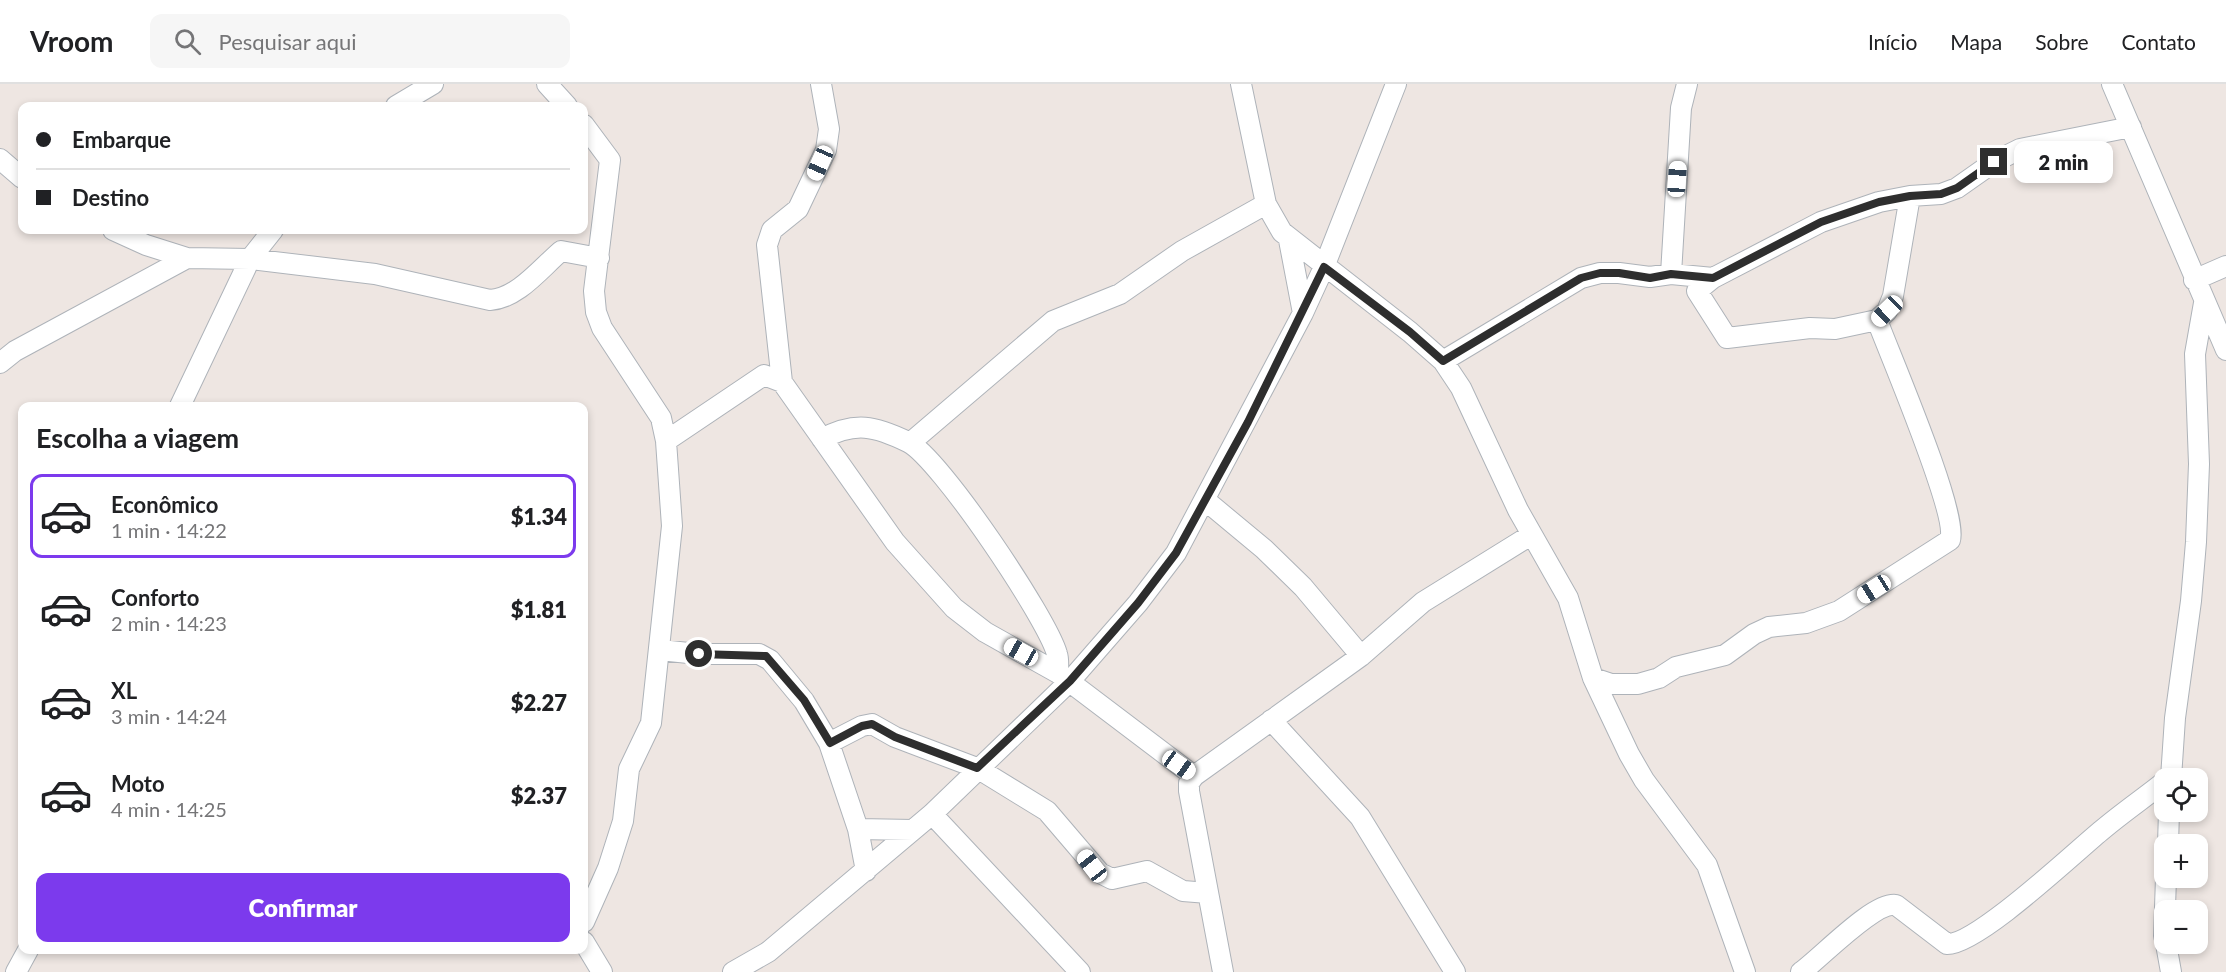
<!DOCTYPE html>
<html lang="pt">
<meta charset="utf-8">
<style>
:root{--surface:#fff;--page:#f6f6f6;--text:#202124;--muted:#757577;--line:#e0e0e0;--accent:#7c3aed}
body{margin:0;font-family:Lato,sans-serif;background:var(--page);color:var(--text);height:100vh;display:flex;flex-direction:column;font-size:22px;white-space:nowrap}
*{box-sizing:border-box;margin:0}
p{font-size:20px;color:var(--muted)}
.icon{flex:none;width:33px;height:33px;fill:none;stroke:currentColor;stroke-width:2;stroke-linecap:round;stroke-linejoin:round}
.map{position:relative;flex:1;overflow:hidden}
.sheet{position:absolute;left:18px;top:318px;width:570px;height:552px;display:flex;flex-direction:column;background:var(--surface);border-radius:12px;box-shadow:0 3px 9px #0003}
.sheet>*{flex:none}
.top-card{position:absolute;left:18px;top:18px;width:570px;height:132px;border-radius:12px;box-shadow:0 3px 9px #0003;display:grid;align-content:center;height:132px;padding:0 18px;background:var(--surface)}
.tools{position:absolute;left:2154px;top:684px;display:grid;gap:12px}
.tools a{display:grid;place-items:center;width:54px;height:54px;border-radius:12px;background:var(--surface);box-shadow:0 3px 9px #0003;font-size:30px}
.end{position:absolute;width:27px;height:27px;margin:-14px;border:8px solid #2e2e2e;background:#fff;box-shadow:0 0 0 3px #fff}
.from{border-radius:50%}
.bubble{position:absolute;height:42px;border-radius:12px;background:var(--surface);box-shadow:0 3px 9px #0003;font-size:20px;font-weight:800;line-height:42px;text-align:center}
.car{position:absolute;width:18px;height:36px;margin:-18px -9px;border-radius:8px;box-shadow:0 0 4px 2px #0007;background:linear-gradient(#fff 24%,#345 0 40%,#fff 0 76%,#345 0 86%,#fff 0)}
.top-card b{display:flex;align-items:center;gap:21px;height:57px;font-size:22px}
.top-card b+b{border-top:2px solid var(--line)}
.top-card i{width:15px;height:15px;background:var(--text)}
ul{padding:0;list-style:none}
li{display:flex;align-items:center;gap:18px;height:84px;margin:0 12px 9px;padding:0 6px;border:3px solid transparent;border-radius:12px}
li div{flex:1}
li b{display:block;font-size:22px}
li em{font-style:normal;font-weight:800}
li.active{border-color:var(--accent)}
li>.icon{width:54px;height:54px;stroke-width:1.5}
h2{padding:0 18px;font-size:27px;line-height:72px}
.button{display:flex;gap:12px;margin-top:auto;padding:12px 18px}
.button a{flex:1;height:69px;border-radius:12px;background:var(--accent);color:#fff;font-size:24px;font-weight:800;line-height:69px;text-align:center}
header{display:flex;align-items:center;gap:36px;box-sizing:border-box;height:84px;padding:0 30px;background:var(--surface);border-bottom:2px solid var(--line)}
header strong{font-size:28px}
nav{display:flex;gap:33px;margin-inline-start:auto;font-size:21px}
.search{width:420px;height:54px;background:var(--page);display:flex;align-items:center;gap:15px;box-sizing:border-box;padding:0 21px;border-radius:12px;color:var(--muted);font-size:22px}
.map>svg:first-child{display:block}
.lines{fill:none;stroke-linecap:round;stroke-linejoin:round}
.street-casing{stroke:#aeb3b9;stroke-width:22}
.street{stroke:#fff;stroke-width:20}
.route{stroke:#2e2e2e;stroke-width:8}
</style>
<header>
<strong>Vroom</strong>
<div class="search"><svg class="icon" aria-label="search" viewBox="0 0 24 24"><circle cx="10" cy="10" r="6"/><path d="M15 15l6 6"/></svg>Pesquisar aqui</div>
<nav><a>Início</a><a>Mapa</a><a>Sobre</a><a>Contato</a></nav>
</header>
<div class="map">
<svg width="2226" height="888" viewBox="0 0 2226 888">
<rect width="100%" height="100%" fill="#eee6e2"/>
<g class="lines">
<defs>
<path id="street" d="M547 0 567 22
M821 0 829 45 826 66 798 125 772 146 767 161 782 298 895 458 954 524 985 548 1058 589 1194 692
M1241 0 1266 120 1282 148 1410 248 1443 277 1461 304 1518 426 1568 514 1593 594 1629 670 1644 696 1707 781 1745 888
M2112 0 2226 266
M396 22 433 0
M584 41 610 76 594 207 596 228 602 244 661 334 666 357 672 442 651 639 629 685 623 737 608 784 584 838
M0 75 22 94
M1910 112 1893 212 1887 227 1877 236 1835 245 1810 244 1727 254 1697 207 1713 194 1821 138 1879 118 1910 112 1941 110 1957 104 1994 78 2020 65 2131 43
M113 146 146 161 187 174 250 175 375 190 490 216C518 214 540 185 561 167L599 174
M1289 156 1303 229
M1671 190 1681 24 1687 0
M2194 196 2226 182
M1443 277 1581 194 1600 189H1619L1650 193 1671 190 1713 194
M0 279 15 267 187 174
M180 322 250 175 273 146
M822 355C855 337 875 342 908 358 940 374 1047 534 1057 570 1059 576 1058 583 1058 589
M666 357 764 291 782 298
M910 359 1053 237 1120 210 1182 167 1266 120
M1205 416 1264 465 1303 503 1361 572
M660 566 698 570H759L770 576 804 617 829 659 858 745 866 787
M1593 594 1611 600H1638L1659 594 1676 583 1725 571 1754 550 1769 543 1806 539 1839 527 1950 456C1959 431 1890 271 1877 236
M1271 636 1360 733 1455 888
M829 659 862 642 872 640 895 653 977 684 1047 727 1100 789 1112 795 1147 787 1183 807 1208 809
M2171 694 2175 634 2191 517 2196 458 2199 380 2195 270 2204 219
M932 730 1080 888
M858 745 913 746
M2168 760 2169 728
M2164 852 2166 794
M584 858 602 888
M2166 860 2171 888
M16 888 28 866
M733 888 768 868 932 730 1070 597 1138 519 1176 469 1303 229 1324 183 1396 0
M1223 888 1189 707V699L1194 692 1361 572 1423 518 1531 451
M1801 888C1821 874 1874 817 1896 821L1947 860C1977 861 2075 768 2102 746 2122 729 2144 714 2164 698"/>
</defs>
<use href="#street" class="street-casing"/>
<use href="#street" class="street"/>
</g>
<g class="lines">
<path class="route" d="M699 570 766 572 804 616 830 659 862 642 872 640 895 653 977 684 1070 597 1138 519 1176 469 1248 338 1324 183 1410 248 1443 277 1581 194 1600 189H1619L1650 194 1671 190 1713 194 1821 138 1879 118 1910 112 1941 110 1957 104 1994 78"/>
</g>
</svg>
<div class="tools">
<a><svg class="icon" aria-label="locate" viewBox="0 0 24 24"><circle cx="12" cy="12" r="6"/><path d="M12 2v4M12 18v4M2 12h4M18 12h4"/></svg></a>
<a>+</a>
<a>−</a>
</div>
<i class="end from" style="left:699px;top:570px"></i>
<i class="end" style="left:1994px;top:78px"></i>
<div class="bubble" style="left:2014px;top:57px;width:99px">2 min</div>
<i class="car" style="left:820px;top:79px;rotate:204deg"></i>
<i class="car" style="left:1677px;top:95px;rotate:4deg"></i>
<i class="car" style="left:1887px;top:227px;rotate:226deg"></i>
<i class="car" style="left:1874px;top:505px;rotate:238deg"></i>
<i class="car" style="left:1021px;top:568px;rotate:299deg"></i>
<i class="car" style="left:1179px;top:681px;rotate:125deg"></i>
<i class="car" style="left:1092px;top:782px;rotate:322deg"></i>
<div class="top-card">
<b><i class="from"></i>Embarque</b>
<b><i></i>Destino</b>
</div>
<section class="sheet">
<h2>Escolha a viagem</h2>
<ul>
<li class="active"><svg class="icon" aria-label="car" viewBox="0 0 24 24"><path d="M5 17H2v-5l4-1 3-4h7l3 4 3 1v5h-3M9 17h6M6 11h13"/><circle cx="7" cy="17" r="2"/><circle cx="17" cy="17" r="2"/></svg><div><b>Econômico</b><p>1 min · 14:22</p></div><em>$1.34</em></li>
<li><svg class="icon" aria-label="car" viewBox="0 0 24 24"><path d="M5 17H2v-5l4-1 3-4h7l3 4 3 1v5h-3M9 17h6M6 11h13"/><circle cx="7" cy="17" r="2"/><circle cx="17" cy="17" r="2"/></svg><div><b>Conforto</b><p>2 min · 14:23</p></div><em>$1.81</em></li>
<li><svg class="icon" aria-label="car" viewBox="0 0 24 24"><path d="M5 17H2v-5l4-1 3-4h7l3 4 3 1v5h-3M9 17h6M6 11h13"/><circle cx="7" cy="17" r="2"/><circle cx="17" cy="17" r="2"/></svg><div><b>XL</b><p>3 min · 14:24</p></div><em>$2.27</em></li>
<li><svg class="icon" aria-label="car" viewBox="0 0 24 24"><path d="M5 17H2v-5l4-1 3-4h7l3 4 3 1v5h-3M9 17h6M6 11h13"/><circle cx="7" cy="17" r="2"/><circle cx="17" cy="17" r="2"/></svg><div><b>Moto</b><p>4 min · 14:25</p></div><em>$2.37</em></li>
</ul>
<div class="button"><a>Confirmar</a></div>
</section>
</div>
